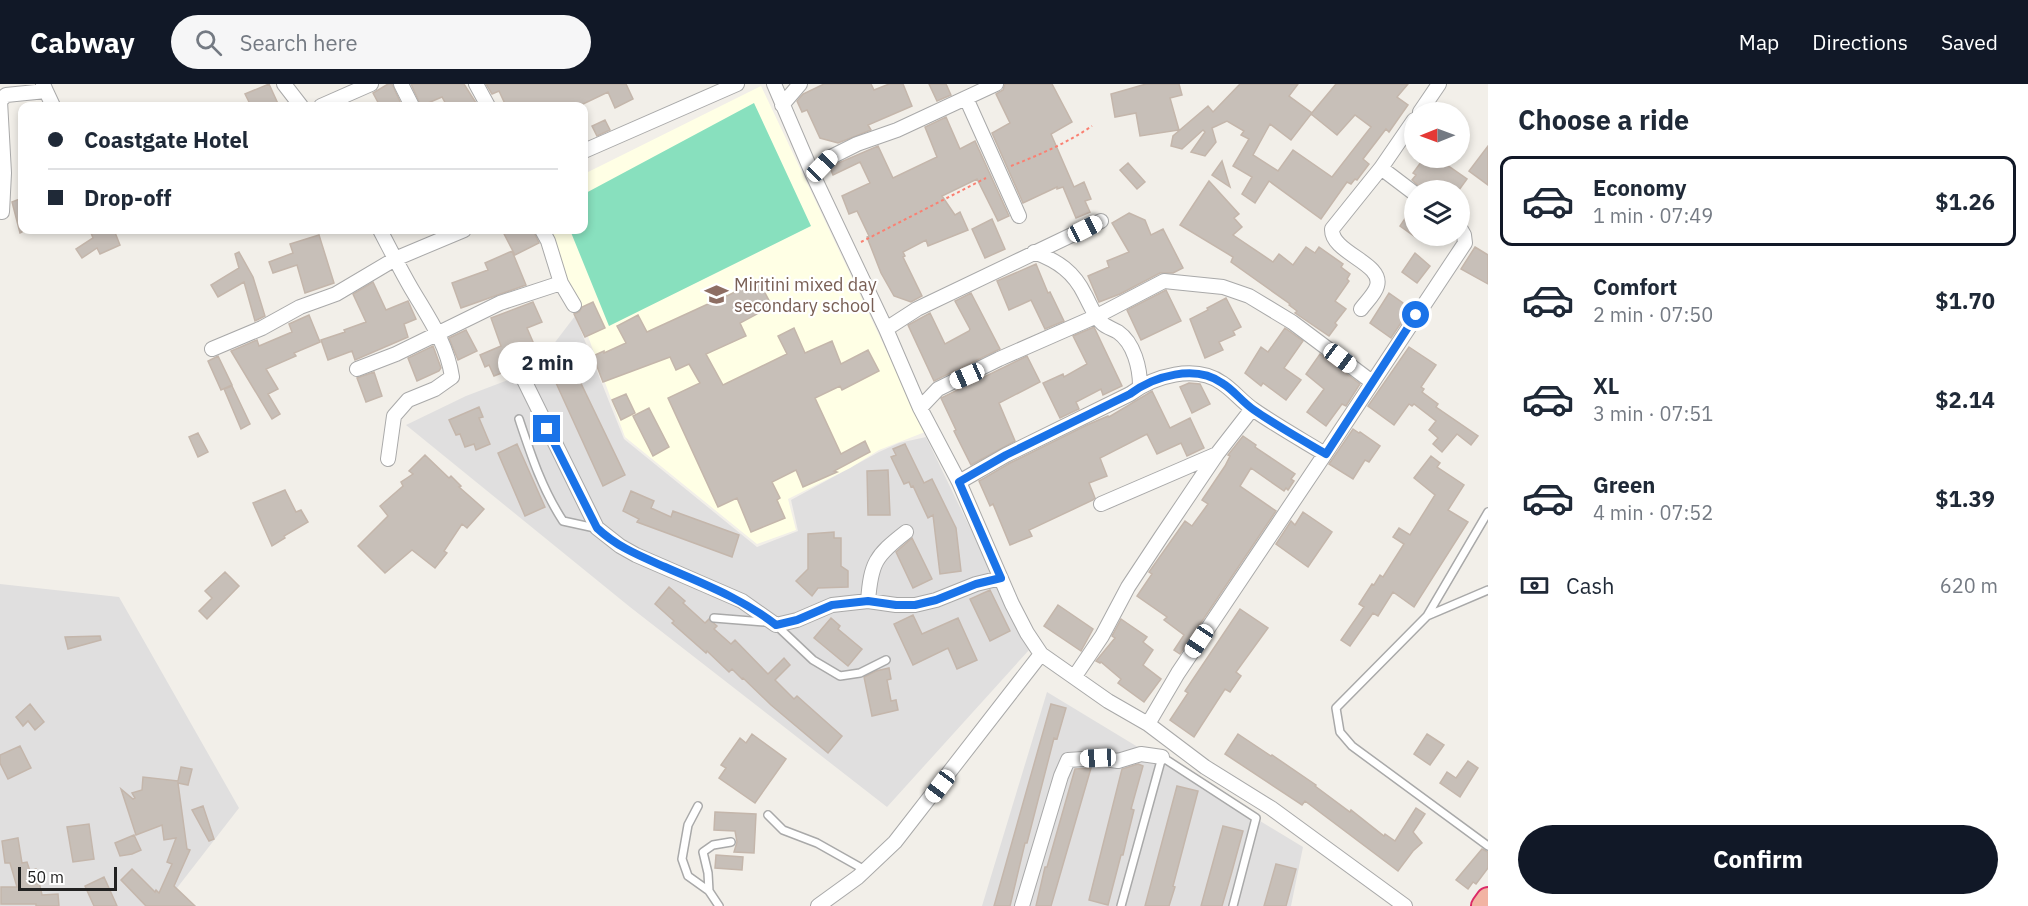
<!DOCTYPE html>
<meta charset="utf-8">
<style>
:root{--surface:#fff;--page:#f6f6f7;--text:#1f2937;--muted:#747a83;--line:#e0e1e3;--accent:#111827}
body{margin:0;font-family:"IBM Plex Sans",sans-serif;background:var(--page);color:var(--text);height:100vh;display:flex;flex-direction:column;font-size:22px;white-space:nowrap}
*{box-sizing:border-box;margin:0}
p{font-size:20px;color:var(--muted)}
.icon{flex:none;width:33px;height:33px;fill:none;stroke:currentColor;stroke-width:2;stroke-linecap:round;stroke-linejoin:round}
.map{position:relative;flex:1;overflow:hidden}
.drawer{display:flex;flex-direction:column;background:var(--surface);width:540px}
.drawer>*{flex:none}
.banner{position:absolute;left:18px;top:18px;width:570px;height:132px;border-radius:12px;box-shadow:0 3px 9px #0003;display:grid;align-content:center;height:132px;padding:0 30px;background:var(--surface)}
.needle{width:39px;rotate:269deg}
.buttons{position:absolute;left:1404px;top:18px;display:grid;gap:12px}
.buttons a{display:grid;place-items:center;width:66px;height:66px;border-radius:50%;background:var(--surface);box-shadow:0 3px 9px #0003;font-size:30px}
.scale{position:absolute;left:18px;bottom:15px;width:99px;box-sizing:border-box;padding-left:6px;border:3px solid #222;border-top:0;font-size:16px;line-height:21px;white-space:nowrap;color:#222;-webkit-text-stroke:4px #fff;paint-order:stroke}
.end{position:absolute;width:27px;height:27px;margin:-14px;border:8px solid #1a73e8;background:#fff;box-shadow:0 0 0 3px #fff}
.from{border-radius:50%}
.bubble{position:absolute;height:42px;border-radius:21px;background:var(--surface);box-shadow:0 3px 9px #0003;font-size:20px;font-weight:700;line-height:42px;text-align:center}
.car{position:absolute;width:18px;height:36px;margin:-18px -9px;border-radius:8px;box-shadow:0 0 4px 2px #0007;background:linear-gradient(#fff 24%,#345 0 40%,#fff 0 76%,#345 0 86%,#fff 0)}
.banner b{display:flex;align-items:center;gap:21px;height:57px;font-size:22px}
.banner b+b{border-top:2px solid var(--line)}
.banner i{width:15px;height:15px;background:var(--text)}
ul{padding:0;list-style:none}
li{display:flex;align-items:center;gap:18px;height:90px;margin:0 12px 9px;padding:0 18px;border:3px solid transparent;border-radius:12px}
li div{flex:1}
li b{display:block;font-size:22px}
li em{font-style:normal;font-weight:700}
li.selected{border-color:var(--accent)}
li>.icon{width:54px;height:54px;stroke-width:1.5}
h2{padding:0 30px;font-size:27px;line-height:72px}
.pay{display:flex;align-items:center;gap:15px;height:66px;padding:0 30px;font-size:22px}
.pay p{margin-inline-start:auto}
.primary-button{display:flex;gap:12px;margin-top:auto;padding:12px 30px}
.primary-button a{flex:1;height:69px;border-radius:36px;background:var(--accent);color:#fff;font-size:24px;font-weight:700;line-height:69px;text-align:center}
header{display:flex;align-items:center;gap:36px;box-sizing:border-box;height:84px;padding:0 30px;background:var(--accent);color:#fff}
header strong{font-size:28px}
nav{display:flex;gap:33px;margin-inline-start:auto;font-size:21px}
.search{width:420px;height:54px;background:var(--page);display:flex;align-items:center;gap:15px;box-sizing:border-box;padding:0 21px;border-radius:33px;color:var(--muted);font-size:22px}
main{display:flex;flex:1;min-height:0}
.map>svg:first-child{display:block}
.residential{fill:#e0dfdf}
.education{fill:#ffffe5}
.pitch{fill:#88e0be}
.building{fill:#c7bfb8;stroke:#c4b6ab;stroke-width:1.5}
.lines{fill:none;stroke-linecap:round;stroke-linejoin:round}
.service-casing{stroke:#a9a9a9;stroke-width:10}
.minor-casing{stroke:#a9a9a9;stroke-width:16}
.trunk-casing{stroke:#dc2a67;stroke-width:26}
.path{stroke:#fa8072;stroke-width:2;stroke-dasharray:3 3;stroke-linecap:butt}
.service{stroke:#fff;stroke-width:7}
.minor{stroke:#fff;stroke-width:14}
.trunk{stroke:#f2b4a3;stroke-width:22}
.route{stroke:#1a73e8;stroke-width:8}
.labels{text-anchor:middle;stroke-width:4.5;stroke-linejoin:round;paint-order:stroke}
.education-label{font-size:18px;fill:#785e54;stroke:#fff;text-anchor:start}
</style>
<header>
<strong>Cabway</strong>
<div class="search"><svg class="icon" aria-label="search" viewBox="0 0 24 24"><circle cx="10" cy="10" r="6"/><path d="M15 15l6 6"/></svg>Search here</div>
<nav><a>Map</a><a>Directions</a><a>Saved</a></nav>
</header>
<main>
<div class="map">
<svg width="1488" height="822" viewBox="0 0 1488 822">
<rect width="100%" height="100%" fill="#f2efe9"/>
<path class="residential" d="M575 232 624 355 757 463 798 447 791 416 879 368 899 359 926 353 1029 566 887 723 630 523 406 341 466 312 534 286Z
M0 500 119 513 239 724 163 822H0Z
M1047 608 1303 763 1291 822H982Z"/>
<path class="education" d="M761 2 925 348 879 366 850 384 788 415 796 446 757 460 625 353 549 146H584V90Z"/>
<path class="pitch" d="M754 19 811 142 609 242 570 146H584V110Z"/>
<path class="building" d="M269 0 279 22H251L245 10Z
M388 0H392L402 22H380L373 9Z
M411 0H464L478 22H447L442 13 421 22Z
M486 0H626L633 15 615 24 608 8 579 22H506L499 7 492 10Z
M824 0H871L874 6 889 0H903L912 22 868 41 871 46 838 59 820 54 807 26 802 28 797 17 803 10Z
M929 0H946L951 11 937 17Z
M1005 0H1052L1072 38 1051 50 1074 103 1084 98 1091 115 1085 117 1090 128 1076 134 1063 103 1057 105V103L1023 119 992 49 1010 39 996 10 1003 6Z
M1146 0H1179L1182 11 1170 14 1179 46 1140 52 1136 29 1115 33 1111 10Z
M1240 0H1298L1289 12 1312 29 1291 56 1270 40 1253 71 1278 87 1293 66 1332 93 1371 43 1355 31 1337 51 1311 30 1336 0H1408L1397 13 1408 21 1389 48 1386 45 1363 75 1369 80 1357 96 1355 95 1351 100 1347 98 1321 135 1269 97 1255 119 1242 110 1252 93 1233 82 1249 55 1241 51 1244 47 1227 37 1212 44 1216 58 1205 72 1191 68 1205 48 1203 46 1182 65 1171 62 1173 52 1208 22 1213 28Z
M946 33 960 65 975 57 1009 132 998 137 977 95 942 112 955 131 960 128 968 146 928 162 926 156 903 168 905 172 903 173 922 212 911 218 894 212 881 189 867 153 869 152 857 127 849 130 842 112 870 99 860 78 833 91 831 86 836 80 878 62 893 94 937 73 925 43Z
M605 36 610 46 597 52 592 42Z
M1488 62V101L1469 87Z
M1424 74H1437L1467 95 1459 106H1423L1412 96 1416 91 1413 89Z
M1222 77 1230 103 1212 91Z
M1128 79 1145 98 1137 105 1120 86Z
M1209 97 1239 130 1234 134 1242 143 1233 151 1273 178 1279 170 1293 181 1306 163 1315 169 1319 163 1343 180 1341 183 1350 190 1347 195 1349 197 1335 217 1346 225 1335 239 1337 241 1329 252 1295 229 1297 227 1289 221 1290 220 1231 178 1233 173 1180 141Z
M22 114V148L20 149 12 118Z
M1414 121V152L1400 142Z
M1129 129 1145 136 1151 151 1163 145 1183 184 1173 189H1160L1120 210 1099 218 1088 192 1109 183 1107 177 1129 168 1112 139Z
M992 135 1005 165 985 174 972 145Z
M99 146H114L120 161 100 170 97 164 82 174 76 165 93 154 91 149Z
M502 146H533L539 159 515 171Z
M319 151 334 199 305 209 297 181 273 189 269 178 293 169 290 160Z
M1475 163 1488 171V200L1461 185Z
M512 167 526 201 461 224 452 199 488 186 485 179Z
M239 168 253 193 265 232 255 237 244 198 218 213 211 201 239 184 235 170Z
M1415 169 1430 182 1417 199 1402 188Z
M1036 180 1048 209 1050 208 1064 237 1045 245 1031 216 1009 226 997 197Z
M758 196 772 222 740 239 746 252 706 270 723 301 787 270 778 252 794 244 805 269 832 257 841 280 868 266 879 287 842 306 840 302 815 314 841 370 865 357 870 368 834 387 837 388 803 403 796 386 772 398 780 414 777 416 785 434 751 448 737 414 718 423 668 314 700 299 689 280 676 286 670 273 603 298 593 272 604 267V269L626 259 617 242 638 231 647 248 708 220 725 210 727 212Z
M373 198 386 226 408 217 416 235 404 240 408 253 355 276 352 267 328 276 321 256 345 248 344 246 366 238 353 210Z
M1166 206 1181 237 1141 256 1127 226Z
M971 209 1000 265 934 297 908 241 930 229 945 260 969 247 970 245 955 217Z
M1389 209 1403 219 1405 233 1391 254 1370 239Z
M1226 214 1241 243 1233 247 1235 251 1219 258 1223 266 1205 274 1190 235 1208 226 1207 224Z
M533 218 542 238 527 244 540 274 494 292 489 281 485 283 480 271 501 262 491 234Z
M593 218 605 244 585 253 574 230 579 228 582 223Z
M309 231 320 258 294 269 296 272 266 285 278 305 268 310 280 330 272 335 231 267 257 256 259 262 292 248 289 240Z
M1094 243 1122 302 1103 311 1101 305 1076 318 1079 325 1060 334 1043 299 1063 290 1064 293 1087 280 1073 252Z
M1285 244 1303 257 1284 284 1301 296 1286 316 1263 299 1261 302 1245 289 1261 263 1268 268Z
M466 246 477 267 458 276 449 254Z
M433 262 441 284 439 287 417 297 408 274Z
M1409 263 1436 281 1421 303 1424 305 1422 308 1438 320 1436 323 1478 352 1471 361 1457 350 1442 368 1433 360 1438 354 1429 346 1436 337 1414 320 1412 322 1409 320 1394 341 1368 322Z
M1320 270 1360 300 1346 322 1342 320 1326 342 1307 328 1324 305 1306 290Z
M218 272 232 301 221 306 208 277Z
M1027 272 1040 298 999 319 1015 357 971 381 954 347 956 346 941 314Z
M568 281 572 288 575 287 625 391 603 402 551 288Z
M374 288 382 312 366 318 357 294Z
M1189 299 1200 300 1210 320 1192 329 1180 303Z
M232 302 250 340 241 345 224 305Z
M1152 307 1170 344 1190 334 1204 364 1187 372 1181 359 1157 370 1147 350 1100 374 1107 392 1089 399 1095 414 1093 416 1029 446 1032 452 1010 461 993 420 990 422 979 397 1010 379 1087 341 1108 332 1109 333Z
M626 310 635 329 621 336 612 316Z
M479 323 483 333 479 334 490 360 476 366 474 360 465 363 460 350 456 351 449 336Z
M649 324 669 363 653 372 633 332Z
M1353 345 1359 349 1360 348 1380 362 1369 378 1365 376 1353 395 1329 380Z
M198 349 208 368 198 373 189 353Z
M1243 352 1256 361 1255 363 1295 390 1291 395 1294 397 1288 406 1286 404 1284 407 1251 384 1240 402 1276 427 1180 570 1174 566 1184 551 1164 536 1167 533 1137 512 1152 490 1149 488 1185 437 1192 442 1208 420 1202 416 1225 382 1230 372 1228 371Z
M517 360 545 423 525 432 498 369Z
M905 360 924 399 932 395 956 444 961 487 940 490 933 431 928 434 913 402 911 403 909 398 904 400 891 373 896 371 893 365Z
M425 371 449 394 451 392 461 402 459 403 484 425 467 444 462 440 444 467 447 469 435 484 412 466 385 489 358 462 388 432 380 422 403 402 401 398 413 390 409 387Z
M1431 372 1440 379 1437 383 1464 401 1448 426 1468 438 1414 523 1393 508 1378 532 1373 529 1350 562 1341 556 1364 523 1359 520 1372 500 1374 501 1380 491 1383 493 1404 460 1393 453 1399 444 1410 451 1435 411 1414 394Z
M888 386 890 431H868L867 387Z
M285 406 296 428 301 426 308 438 284 452 285 454 272 462 253 419Z
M631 407 654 417 651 424 671 433 673 427 739 451 732 473 637 438 639 435 623 427Z
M1303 428 1332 448 1308 483 1276 460 1291 437 1295 441Z
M834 448V454H841V482L848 487V503L818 504 812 512 796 497 808 485V450Z
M912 454 932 495 913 504 896 468Z
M225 488 239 502 207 535 199 527 212 514 205 507Z
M669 503 685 517 683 519 705 539 709 535 717 542 714 545 731 560 735 556 768 590 784 574 790 581 775 596 794 615 797 612 842 652 828 669 771 621 743 594 742 595 732 585 729 588 707 567 706 569 672 539 674 537 655 520Z
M990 506 1010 547 990 557 970 515Z
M1058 521 1093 545 1081 567 1044 542Z
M1240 525 1268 544 1236 588 1241 592 1230 608 1225 605 1194 653 1170 636 1188 609 1185 607Z
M913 531 922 550 958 534 977 576 957 585 948 564 913 581 894 540Z
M831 534 840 542 838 545 862 565 848 582 814 554Z
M1121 535 1147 553 1143 558 1153 566 1143 581 1161 595 1144 618 1118 599 1121 595 1101 578 1100 579 1096 577 1115 554 1112 552Z
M100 552 101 556 68 565 65 553Z
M889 584 891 595 887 596 891 617 896 616 898 626 872 632 864 593 876 587Z
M30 620 44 638 35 646 28 637 23 642 16 633Z
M1051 620 1066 624 1057 655 1054 654 1027 759H1025L1010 822H994Z
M752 650 786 675 755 719 719 694 726 684 721 681 740 654 746 659Z
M1238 650 1271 672 1272 671 1316 701 1315 702 1350 728 1351 726 1384 752 1385 750 1395 757 1416 724 1425 730 1413 748 1422 759 1413 767 1398 787 1305 717 1302 721 1225 670Z
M1427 650 1444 661 1430 681 1414 670Z
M20 662 31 684 8 695 0 679V671Z
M1468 677 1478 684 1460 713 1440 699 1447 688 1456 694Z
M1138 680 1143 682 1131 725 1134 726 1127 754 1123 771H1121L1108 821 1089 816 1122 685Z
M181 683 192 685 188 701 178 699 187 765 190 766 174 802 195 822H146L121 796 132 785 155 808 156 806 159 809 172 780 167 778 176 754 164 756 162 741 136 751 121 705 133 715 135 714 132 709 142 706 143 693 178 697Z
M1091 684 1051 822H1036L1045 783H1047L1075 685Z
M1177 702 1198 707 1173 802 1175 803 1169 822H1145Z
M203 722 214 755 209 757 192 726Z
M715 728 756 730 754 769 734 768 737 758 735 747 714 746Z
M89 740 94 775 73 778 67 743Z
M1223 742 1243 747 1231 791 1222 822H1201Z
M134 751 141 766 132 770 120 772 115 759Z
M18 754 22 779 27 778 30 787 36 785 42 811 58 810 59 822H36V820H1V803H17L10 779H5L2 757Z
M1482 765 1488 768V784L1476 800 1473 798 1468 805 1456 796Z
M716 771 743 773 742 786 715 784Z
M1276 780 1296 785 1286 822H1264Z
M104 793 113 813 117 822H94L85 802Z"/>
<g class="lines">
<defs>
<path id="service" d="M519 335C531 371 542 405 563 437L595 444
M1488 428 1427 532 1336 624 1340 648 1352 662 1488 762
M1427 532 1488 506
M714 534 765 538
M776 541 813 576 840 592 860 589 886 576
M698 722 688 741 682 775 688 792 709 807 719 822
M768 731 783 746 817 759 865 786
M709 807 708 789 703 768 713 761 731 758
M1121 822 1162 673 1256 734 1233 822"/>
<path id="minor" d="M284 0 301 22
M401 0 412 22
M476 0 488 22
M774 0 813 91 886 245 920 324 959 398 1012 520 1027 549 1041 570 1108 617 1148 640 1205 683 1271 724 1405 822
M46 7 53 22
M966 14 1019 132
M782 21 800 0
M321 22 371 0
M1420 28 1439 0
M1414 36 1381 84 1414 109
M584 67 737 0
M813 91 831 73 857 60 897 46 996 0
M2 128 4 89 0 17 6 11 46 7 43 0
M380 146C390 165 400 185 411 204 428 233 447 259 452 293L435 305 408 316 394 332 388 375
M542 146 548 157 561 199 574 221
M1034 168C1058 177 1074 188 1085 211 1090 220 1094 232 1102 239 1106 243 1113 245 1118 248 1134 259 1140 284 1140 302
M1361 225C1366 218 1375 210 1377 202 1384 179 1331 169 1332 145L1381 84
M886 245 917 225 1101 137
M212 265 262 244 300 223 336 210 395 175 464 146
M357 285 396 270 500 219 561 199
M523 294 597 444 620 462 636 471 742 517 776 541 797 536 832 521 868 517 896 521H915L936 516 976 500 1001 494
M920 324 938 305 999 275 1097 232 1164 197 1223 203 1249 212 1292 238 1372 298
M959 398 1006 371 1130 310C1154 292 1195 280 1222 299 1233 306 1242 318 1254 326 1277 342 1302 356 1325 370
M1101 420 1217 370
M868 517C871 479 875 472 906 448
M1075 592 1102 552 1128 503 1161 453 1217 370 1252 325
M1148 640 1178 589 1325 370 1465 159 1464 151 1460 144
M818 822 858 793 895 758 1041 570
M1022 822 1061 692 1068 676 1098 674 1118 677 1141 670 1162 673"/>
<path id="trunk" d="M1483 822 1488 815"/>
</defs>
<use href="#service" class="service-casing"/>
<use href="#minor" class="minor-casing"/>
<use href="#trunk" class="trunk-casing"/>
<path class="path" d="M1011 82C1039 71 1067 59 1092 42
M861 158 986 94"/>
<use href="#service" class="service"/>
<use href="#minor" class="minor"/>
<use href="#trunk" class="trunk"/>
</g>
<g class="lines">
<path class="route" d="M547 345 597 444C617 463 640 472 665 483 704 500 743 515 776 541L797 536 832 521 868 517 896 521H915L936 516 976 500 1001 494 959 398 1006 371 1130 310C1154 292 1195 280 1222 299 1234 306 1242 318 1254 326 1277 342 1302 356 1326 370L1416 231"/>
</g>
<defs>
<symbol id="school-bare" viewBox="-9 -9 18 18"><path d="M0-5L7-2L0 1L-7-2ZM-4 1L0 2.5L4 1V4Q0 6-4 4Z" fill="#8d6e63" stroke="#fff" stroke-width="2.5" paint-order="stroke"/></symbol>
</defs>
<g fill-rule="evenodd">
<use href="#school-bare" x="700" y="194" width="33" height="33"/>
</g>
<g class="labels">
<g class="education-label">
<text x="734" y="207">Miritini mixed day<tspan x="734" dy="21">secondary school</tspan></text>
</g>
</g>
</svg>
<div class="buttons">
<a><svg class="needle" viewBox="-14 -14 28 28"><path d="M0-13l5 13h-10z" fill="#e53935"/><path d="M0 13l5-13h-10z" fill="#747a83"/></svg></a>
<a><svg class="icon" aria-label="layers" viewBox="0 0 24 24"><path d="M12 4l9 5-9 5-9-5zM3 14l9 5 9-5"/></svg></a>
</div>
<div class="scale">50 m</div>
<i class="end from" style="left:1416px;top:231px"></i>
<i class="end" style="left:547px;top:345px"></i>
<div class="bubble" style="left:498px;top:258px;width:99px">2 min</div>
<i class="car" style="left:822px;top:82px;rotate:44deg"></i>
<i class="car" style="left:1085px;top:145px;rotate:63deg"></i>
<i class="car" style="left:1340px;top:274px;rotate:127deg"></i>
<i class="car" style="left:967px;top:292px;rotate:246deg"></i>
<i class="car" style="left:1199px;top:557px;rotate:214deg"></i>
<i class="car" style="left:1098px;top:674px;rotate:267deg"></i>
<i class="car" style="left:940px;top:702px;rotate:217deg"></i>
<div class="banner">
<b><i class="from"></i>Coastgate Hotel</b>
<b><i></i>Drop-off</b>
</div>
</div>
<section class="drawer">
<h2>Choose a ride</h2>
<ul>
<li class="selected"><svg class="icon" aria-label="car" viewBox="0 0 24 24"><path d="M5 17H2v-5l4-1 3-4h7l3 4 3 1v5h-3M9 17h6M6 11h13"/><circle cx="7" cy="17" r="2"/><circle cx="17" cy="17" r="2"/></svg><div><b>Economy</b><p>1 min · 07:49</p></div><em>$1.26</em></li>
<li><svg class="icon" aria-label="car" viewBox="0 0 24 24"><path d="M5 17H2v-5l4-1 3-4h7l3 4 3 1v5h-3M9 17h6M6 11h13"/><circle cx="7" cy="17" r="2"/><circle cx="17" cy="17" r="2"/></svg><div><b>Comfort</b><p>2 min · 07:50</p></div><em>$1.70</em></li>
<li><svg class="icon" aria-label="car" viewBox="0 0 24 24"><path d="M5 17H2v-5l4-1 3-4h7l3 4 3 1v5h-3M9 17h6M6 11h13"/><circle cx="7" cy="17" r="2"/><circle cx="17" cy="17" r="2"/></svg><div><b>XL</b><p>3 min · 07:51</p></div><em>$2.14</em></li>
<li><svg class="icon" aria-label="car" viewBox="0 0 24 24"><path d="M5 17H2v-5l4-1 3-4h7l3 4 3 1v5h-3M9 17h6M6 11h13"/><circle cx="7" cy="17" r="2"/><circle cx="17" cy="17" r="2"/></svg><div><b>Green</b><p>4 min · 07:52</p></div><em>$1.39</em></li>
</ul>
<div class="pay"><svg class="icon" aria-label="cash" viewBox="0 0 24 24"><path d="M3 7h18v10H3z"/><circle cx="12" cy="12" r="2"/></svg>Cash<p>620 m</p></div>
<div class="primary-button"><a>Confirm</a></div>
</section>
</main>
